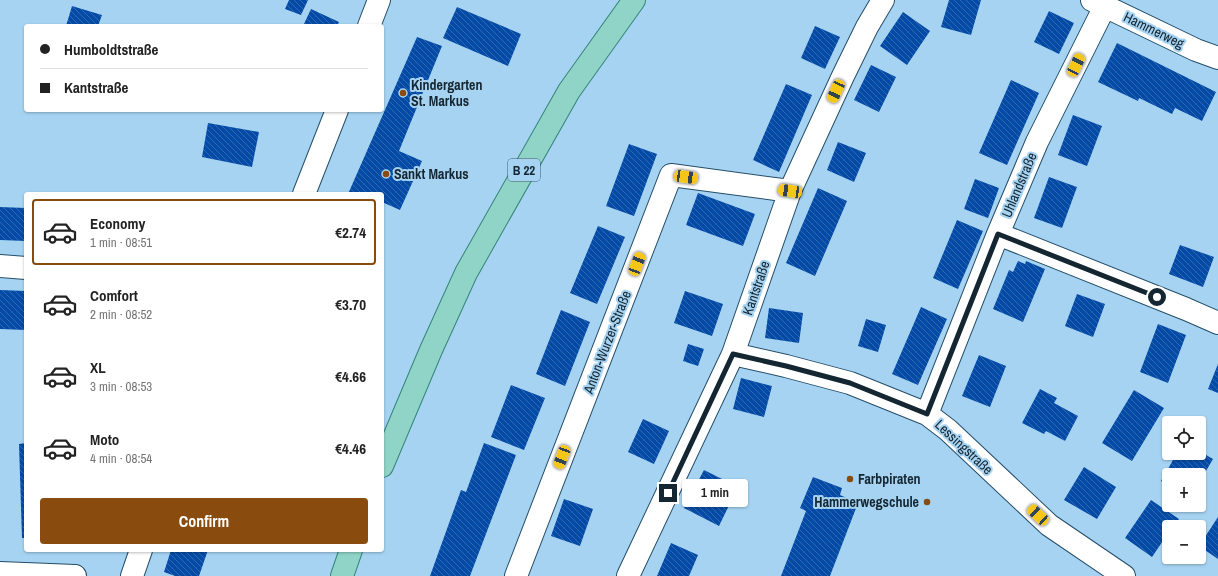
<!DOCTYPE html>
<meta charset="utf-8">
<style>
:root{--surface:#fff;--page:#f6f6f6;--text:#222;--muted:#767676;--line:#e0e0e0;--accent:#894c0e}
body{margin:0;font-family:"Archivo Narrow",sans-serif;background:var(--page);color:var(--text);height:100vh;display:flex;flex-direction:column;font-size:15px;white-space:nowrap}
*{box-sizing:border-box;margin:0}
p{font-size:13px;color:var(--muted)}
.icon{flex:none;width:22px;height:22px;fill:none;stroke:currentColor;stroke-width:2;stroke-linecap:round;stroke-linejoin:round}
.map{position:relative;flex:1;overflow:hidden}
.sheet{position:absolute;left:24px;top:192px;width:360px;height:360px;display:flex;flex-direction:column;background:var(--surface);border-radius:4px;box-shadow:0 1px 3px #0004}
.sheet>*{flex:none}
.top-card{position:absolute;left:24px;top:24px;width:360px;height:88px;border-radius:4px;box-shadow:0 1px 3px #0004;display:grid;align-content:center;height:88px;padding:0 16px;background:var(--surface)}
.controls{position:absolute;left:1162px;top:416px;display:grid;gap:8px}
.controls a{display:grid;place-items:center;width:44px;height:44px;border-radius:4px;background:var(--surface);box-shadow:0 1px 3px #0004;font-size:20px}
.end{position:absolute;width:18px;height:18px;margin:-9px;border:5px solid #142631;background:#fff;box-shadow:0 0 0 2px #fff}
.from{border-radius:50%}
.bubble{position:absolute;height:28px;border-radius:4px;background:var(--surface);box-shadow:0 1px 3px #0004;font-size:13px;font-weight:700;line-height:28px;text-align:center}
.car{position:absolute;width:12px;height:24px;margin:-12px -6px;border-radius:5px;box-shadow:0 0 3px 1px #0007;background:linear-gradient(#f5c518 24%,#345 0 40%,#f5c518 0 76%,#345 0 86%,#f5c518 0)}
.top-card b{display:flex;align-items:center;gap:14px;height:38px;font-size:15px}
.top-card b+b{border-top:1px solid var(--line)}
.top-card i{width:10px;height:10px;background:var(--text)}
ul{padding:7px 0 0;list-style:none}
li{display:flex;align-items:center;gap:12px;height:66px;margin:0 8px 6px;padding:0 8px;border:2px solid transparent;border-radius:4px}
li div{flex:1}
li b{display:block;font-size:15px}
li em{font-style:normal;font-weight:700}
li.active{border-color:var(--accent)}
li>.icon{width:36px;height:36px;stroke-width:1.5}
.button{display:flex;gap:8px;margin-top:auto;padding:8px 16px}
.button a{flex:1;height:46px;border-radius:4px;background:var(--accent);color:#fff;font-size:16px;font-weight:700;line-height:46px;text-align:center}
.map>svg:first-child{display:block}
.building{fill:url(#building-back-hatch)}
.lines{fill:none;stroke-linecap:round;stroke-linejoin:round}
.street-casing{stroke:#244e68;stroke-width:24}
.primary-casing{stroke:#34847a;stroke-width:24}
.street{stroke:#fff;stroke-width:22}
.primary{stroke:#90d4c7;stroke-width:22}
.route{stroke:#142631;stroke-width:5}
.poi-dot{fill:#894c0e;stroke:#a6d3f2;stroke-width:1.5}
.labels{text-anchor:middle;stroke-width:4;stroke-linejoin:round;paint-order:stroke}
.shield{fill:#a6d3f2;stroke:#405a6b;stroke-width:1}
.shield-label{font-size:13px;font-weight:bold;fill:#142631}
.street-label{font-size:14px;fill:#142631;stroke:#a6d3f2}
.poi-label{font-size:14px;font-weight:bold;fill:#142631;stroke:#a6d3f2;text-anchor:start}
</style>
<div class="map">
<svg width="1218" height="576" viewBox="0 0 1218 576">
<defs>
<pattern id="building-back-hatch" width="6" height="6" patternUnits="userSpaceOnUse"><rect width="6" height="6" fill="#044ba7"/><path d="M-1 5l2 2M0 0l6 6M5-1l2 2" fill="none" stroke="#3168ae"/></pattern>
</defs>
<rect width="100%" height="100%" fill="#a6d3f2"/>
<path class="building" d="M289 0H308L301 15 285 9Z
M949 0H981L971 35 941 27Z
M72 6 102 15 98 26H66Z
M457 7 521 34 508 66 443 38Z
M311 9 339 22 337 26H303Z
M1049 11 1074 23 1059 54 1034 42Z
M903 12 930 31 907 65 880 46Z
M815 26 840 37 825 69 801 58Z
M417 37 442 46 399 151 422 161 400 210 382 202V194H348Z
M1117 43 1216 92 1202 121 1175 108 1172 114 1139 98 1138 101 1098 82Z
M871 65 896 77 879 112 854 100Z
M1011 80 1039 93 1007 165 979 153Z
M786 84 812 95 779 172 753 160Z
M1073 115 1102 126 1087 166 1058 155Z
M208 123 259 132 252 167 202 157Z
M838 142 866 153 854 182 827 170Z
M629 144 657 154 634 216 606 206Z
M1049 177 1077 187 1062 228 1034 218Z
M975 179 999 188 988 218 964 209Z
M818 188 847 201 815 276 786 263Z
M698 193 755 214 743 246 686 225Z
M0 207 26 208V241L0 240Z
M957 220 983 231 958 289 933 278Z
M598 226 625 237 597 304 570 293Z
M1180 245 1214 257 1203 287 1169 274Z
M1018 261 1025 264 1026 261 1045 269 1023 322 993 309 1009 270 1013 272Z
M0 290 26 291V330L0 329Z
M685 291 723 304 712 336 674 323Z
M1077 294 1105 304 1093 337 1065 326Z
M921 307 947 319 918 385 892 374Z
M769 308 803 313 799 343 765 338Z
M561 310 590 322 565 386 536 374Z
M866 319 886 325 878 352 858 346Z
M1158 324 1186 335 1168 383 1140 372Z
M688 344 704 349 698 366 683 361Z
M979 355 1006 366 990 407 962 396Z
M1218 364V393L1208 389Z
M741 378 772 386 764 417 733 409Z
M511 385 545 398 524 450 491 437Z
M1040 389 1057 398 1054 403 1078 416 1065 441 1046 431 1044 434 1022 423Z
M1134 390 1164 408 1132 461 1102 443Z
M643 419 669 431 654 464 628 452Z
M26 443V538H22L19 444Z
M484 443 516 455 470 576H430L461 490 466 492Z
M1199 451 1213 459 1199 483V475H1169V486L1161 481 1177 453H1199Z
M1084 467 1116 487 1097 519 1064 500Z
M704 470 738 487 719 526 684 508Z
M813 477 842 488 840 495 858 503 830 576H781L806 511 800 508Z
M564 499 593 509 580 546 551 536Z
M1151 500 1179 519 1173 527H1169V532L1152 557 1125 538Z
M1218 517V559L1199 546Z
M671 543 698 555 689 576H657Z
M171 550H208L199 576H175L164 572Z"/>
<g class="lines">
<defs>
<path id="street" d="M1092 0 1196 50 1218 58
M369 26 379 0
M304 194 337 110
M998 234 1186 309 1218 323
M0 266 26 268
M733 354 786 366 850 383 927 414 948 430 1049 525 1124 576
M927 414 998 234 1037 142 1105 6
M0 573 75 576
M132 576 141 550
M516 576 671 175 790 191
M628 576 733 354 790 191 843 76 867 27 883 0"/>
<path id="primary" d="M382 466 431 350 466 273 569 91 634 0
M342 576 351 550"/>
</defs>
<use href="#street" class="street-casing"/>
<use href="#primary" class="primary-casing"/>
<use href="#street" class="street"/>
<use href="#primary" class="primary"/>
</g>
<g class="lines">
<path class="route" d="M668 493 733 354 786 366 850 383 927 414 998 234 1157 297"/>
</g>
<g class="poi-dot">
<circle cx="403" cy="93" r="4"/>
<circle cx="386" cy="174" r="4"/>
<circle cx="850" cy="479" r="4"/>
<circle cx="927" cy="502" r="4"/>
</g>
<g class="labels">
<rect class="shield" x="508" y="159" width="32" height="22" rx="3"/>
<g class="shield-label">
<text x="524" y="175">B 22</text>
</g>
<g class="street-label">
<text transform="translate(1154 30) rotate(26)" y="5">Hammerweg</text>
<text transform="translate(1019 185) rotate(-67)" y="5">Uhlandstraße</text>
<text transform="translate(756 288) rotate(-71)" y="5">Kantstraße</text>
<text transform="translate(607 342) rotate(-69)" y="5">Anton-Wurzer-Straße</text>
<text transform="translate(964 447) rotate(43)" y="5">Lessingstraße</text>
</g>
<g class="poi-label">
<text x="411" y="90">Kindergarten<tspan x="411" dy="16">St. Markus</tspan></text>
<text x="394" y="179">Sankt Markus</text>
<text x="858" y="484">Farbpiraten</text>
<text x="919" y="507" text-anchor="end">Hammerwegschule</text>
</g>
</g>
</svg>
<div class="controls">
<a><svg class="icon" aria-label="locate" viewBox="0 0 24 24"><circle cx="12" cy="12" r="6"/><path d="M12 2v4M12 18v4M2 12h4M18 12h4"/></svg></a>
<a>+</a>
<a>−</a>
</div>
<i class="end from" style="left:1157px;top:297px"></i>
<i class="end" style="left:668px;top:493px"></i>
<div class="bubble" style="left:682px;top:479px;width:66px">1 min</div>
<i class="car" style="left:1076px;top:65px;rotate:26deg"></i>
<i class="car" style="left:836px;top:91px;rotate:205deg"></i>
<i class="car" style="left:686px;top:177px;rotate:98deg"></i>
<i class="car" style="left:790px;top:191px;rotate:278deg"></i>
<i class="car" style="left:637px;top:264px;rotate:21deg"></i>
<i class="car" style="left:562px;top:457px;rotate:201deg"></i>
<i class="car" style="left:1038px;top:515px;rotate:313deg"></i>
<div class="top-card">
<b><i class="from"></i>Humboldtstraße</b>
<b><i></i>Kantstraße</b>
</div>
<section class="sheet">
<ul>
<li class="active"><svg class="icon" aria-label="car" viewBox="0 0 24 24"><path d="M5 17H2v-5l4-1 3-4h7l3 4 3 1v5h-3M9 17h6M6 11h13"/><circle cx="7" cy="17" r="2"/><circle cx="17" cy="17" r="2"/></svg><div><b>Economy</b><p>1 min · 08:51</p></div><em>€2.74</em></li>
<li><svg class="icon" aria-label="car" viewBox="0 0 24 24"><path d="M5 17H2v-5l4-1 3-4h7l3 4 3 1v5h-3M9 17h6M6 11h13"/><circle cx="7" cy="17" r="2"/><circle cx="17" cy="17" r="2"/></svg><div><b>Comfort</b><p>2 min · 08:52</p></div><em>€3.70</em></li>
<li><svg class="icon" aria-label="car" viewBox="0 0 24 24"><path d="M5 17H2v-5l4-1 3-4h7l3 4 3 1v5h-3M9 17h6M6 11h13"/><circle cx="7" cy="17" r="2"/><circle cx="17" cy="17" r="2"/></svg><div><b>XL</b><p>3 min · 08:53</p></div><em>€4.66</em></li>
<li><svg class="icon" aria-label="car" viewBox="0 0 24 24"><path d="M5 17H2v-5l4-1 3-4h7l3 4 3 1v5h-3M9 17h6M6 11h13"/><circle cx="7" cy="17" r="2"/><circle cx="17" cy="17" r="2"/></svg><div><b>Moto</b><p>4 min · 08:54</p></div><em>€4.46</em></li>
</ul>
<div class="button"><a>Confirm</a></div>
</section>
</div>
